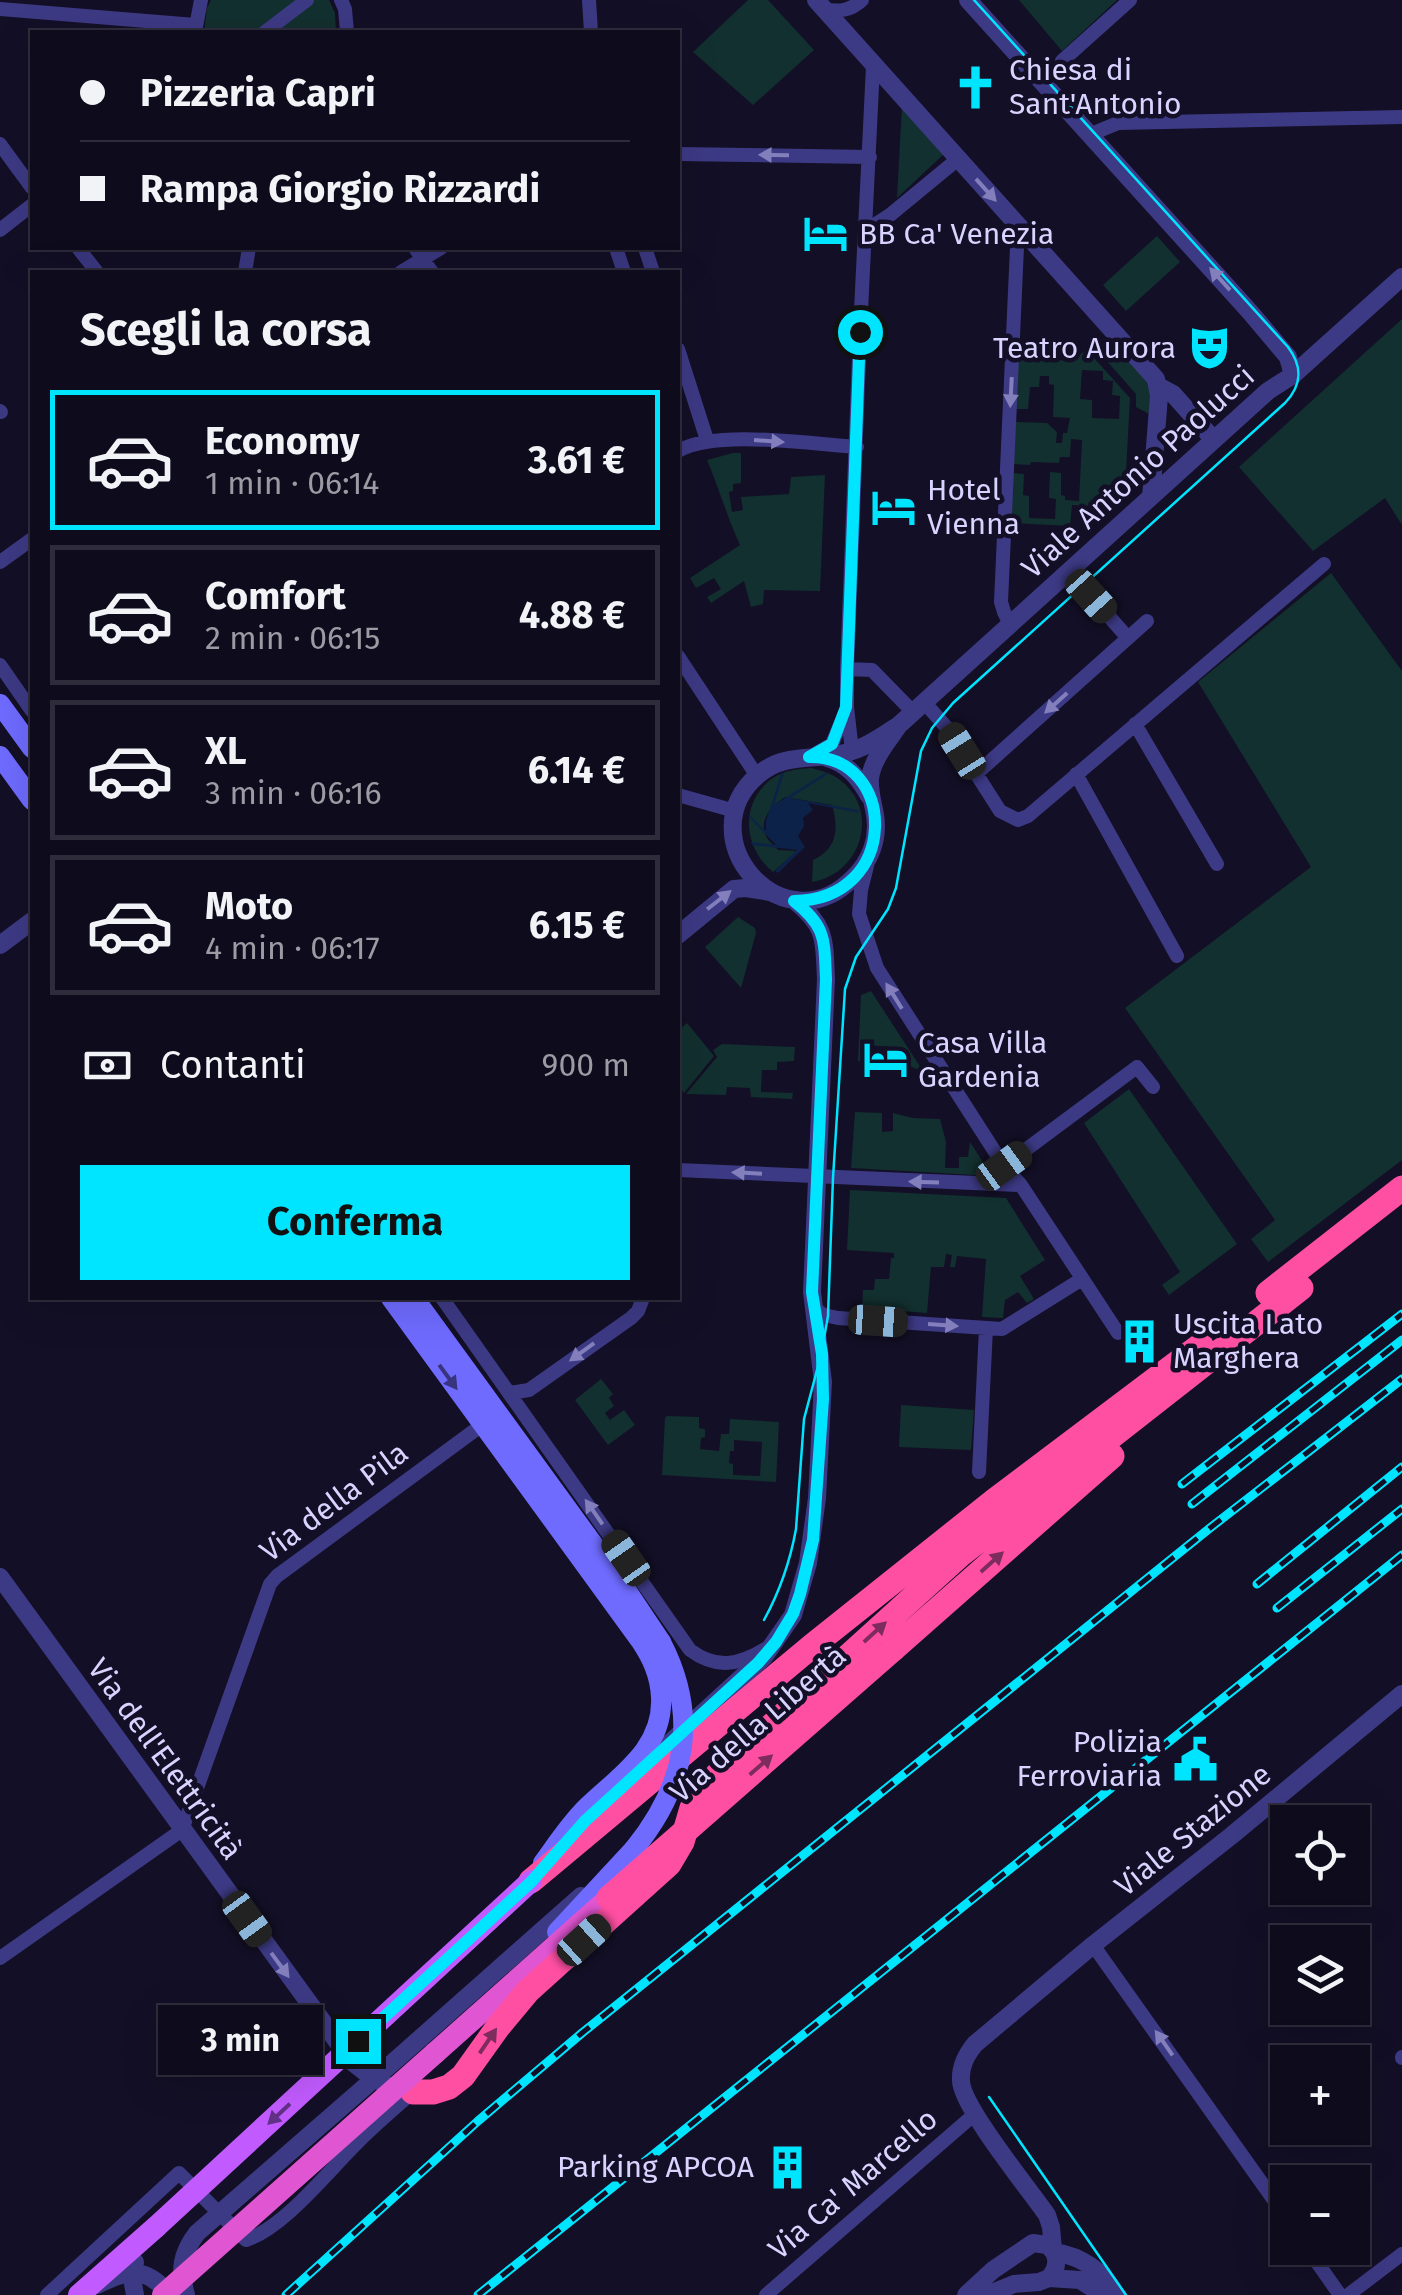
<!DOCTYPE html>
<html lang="it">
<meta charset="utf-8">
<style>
:root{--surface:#0e0b1c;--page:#171425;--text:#f1f3f6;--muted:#9b9ba3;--line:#2e2b3b;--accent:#00e5ff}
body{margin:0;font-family:"Fira Sans",sans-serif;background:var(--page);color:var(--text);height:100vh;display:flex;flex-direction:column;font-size:38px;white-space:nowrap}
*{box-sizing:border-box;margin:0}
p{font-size:32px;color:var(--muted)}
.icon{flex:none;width:55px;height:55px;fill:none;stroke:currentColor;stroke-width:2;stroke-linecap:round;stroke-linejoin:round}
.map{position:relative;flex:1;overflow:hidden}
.sheet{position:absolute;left:30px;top:270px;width:650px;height:1030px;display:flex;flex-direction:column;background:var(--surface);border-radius:0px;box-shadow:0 10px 40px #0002,0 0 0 2px var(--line)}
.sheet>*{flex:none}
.banner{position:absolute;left:30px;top:30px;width:650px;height:220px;border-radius:0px;box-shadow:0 10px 40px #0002,0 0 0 2px var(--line);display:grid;align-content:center;height:220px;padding:0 50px;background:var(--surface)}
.fabs{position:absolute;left:1270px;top:1805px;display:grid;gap:20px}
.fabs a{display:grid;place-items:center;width:100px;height:100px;border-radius:0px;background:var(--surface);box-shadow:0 10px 40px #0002,0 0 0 2px var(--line);font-size:50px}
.end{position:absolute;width:45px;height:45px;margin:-22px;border:12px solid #00e5ff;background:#111;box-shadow:0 0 0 5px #111}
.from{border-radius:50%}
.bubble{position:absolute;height:70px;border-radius:0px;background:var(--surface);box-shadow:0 10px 40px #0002,0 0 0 2px var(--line);font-size:32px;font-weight:700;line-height:70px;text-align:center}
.car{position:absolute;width:30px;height:60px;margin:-30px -15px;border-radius:12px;box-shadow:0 0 8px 2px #0007;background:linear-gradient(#222 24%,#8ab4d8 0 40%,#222 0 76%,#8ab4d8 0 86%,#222 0)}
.banner b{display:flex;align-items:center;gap:35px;height:95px;font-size:38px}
.banner b+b{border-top:2px solid var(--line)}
.banner i{width:25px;height:25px;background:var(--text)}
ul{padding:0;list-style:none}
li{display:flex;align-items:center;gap:30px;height:140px;margin:0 20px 15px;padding:0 30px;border:5px solid var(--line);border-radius:0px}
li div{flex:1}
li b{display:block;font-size:38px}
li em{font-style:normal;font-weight:700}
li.current{border-color:var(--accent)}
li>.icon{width:90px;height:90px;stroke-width:1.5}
h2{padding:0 50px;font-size:45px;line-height:120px}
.pay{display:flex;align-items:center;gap:25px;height:110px;padding:0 50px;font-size:38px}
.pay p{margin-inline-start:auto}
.button{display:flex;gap:20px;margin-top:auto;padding:20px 50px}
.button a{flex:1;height:115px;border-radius:0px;background:var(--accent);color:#111;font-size:40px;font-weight:700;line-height:115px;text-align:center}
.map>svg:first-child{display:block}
.green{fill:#12302f;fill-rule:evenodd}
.water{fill:#0c2248}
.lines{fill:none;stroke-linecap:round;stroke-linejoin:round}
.minor{stroke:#3d3a85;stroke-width:14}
.tertiary{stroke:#3d3a85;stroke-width:18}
.secondary{stroke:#6f6bff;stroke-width:20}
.primary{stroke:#c25bff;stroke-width:22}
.trunk{stroke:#e055d1;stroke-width:22}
.motorway{stroke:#ff4fa3;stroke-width:25}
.tram{stroke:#00e5ff;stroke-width:2.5}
.rail-casing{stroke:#00e5ff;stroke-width:9}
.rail{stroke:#130f26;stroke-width:5;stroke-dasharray:15;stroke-linecap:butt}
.tertiary-bridge{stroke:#3d3a85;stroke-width:18}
.secondary-bridge{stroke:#6f6bff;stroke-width:20}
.primary-bridge{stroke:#c25bff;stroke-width:22}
.trunk-bridge{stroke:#e055d1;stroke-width:22}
.motorway-bridge{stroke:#ff4fa3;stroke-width:25}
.oneway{fill:#837fbc}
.oneway2{fill:#38347d}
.oneway3{fill:#7d2c5e}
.oneway4{fill:#623188}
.route{stroke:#00e5ff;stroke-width:12}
.labels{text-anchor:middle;stroke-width:9;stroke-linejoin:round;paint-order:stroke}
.poi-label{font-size:30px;fill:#d9d4ff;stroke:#130f26;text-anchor:start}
.street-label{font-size:30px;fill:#d9d4ff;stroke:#130f26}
</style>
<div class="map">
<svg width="1402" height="2295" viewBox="0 0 1402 2295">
<rect width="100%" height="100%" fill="#130f26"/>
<path class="green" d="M211 0H329L335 13 336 32H204L207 8Z
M748 0H768L814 50 753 105 693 52Z
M1019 0H1117L1062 51Z
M902 106 945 153 897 198Z
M1157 236 1180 262 1126 311 1103 285Z
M1402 319V525L1385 498 1313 551 1239 467Z
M1112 339 1152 385 1151 415 1136 407V394L1098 351Z
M1086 349 1130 398 1125 491 1087 525 1088 506 1072 505 1070 526 1011 523 1013 473 1024 474 1023 495 1029 496V518L1055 519 1056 499 1049 498 1050 472 1061 473V495L1065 496V500L1079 501 1082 440 1071 439 1070 457H1060L1059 463 1031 462 1030 465 1014 464 1015 422 1047 423 1057 432 1056 443H1062L1063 433H1067L1070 418 1053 417 1054 385 1049 384V376H1040L1039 387H1030L1028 409H1016L1018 358 1074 361ZM1082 370 1103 371V380L1113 381 1112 395 1120 396 1119 419 1092 418V400L1080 399Z
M733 453H741V483L733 484V491L729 492 732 512 743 510 741 497 789 494 791 477 825 475 820 591 764 590 763 604 751 607 744 581 711 603 707 597 721 589 714 578 696 588 690 578 740 545C727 517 719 488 707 460Z
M1331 573 1402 671V1160L1268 1262 1251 1239 1275 1220 1125 1008 1311 867 1198 682Z
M811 768C822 771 831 773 840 780 881 811 861 874 812 882L813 860C837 849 839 829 832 805L785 797C772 806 757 820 767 838 769 842 775 845 778 850L797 851 773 872C743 848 739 802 773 778 785 770 798 769 811 768Z
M738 917 755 928 756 933 741 988 705 947Z
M871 991 923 1071 897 1062V1047L864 1045 863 1061H858L861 995Z
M687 1023 714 1056 684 1093 678 1086V1031Z
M722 1044 795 1047 794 1061 777 1062V1070H762L761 1092 793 1093 792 1099 751 1097 750 1088 727 1087 726 1095 686 1094 717 1057 713 1050Z
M1129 1089 1237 1244 1169 1295 1162 1285 1180 1272 1084 1123Z
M855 1112 882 1113V1132L893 1131V1113L913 1118 940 1119 946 1142 945 1168H959V1157H968L970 1142 992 1176 851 1168Z
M850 1190 1006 1198 1045 1260 1020 1276 1034 1299 1027 1303 1018 1292 1005 1300 1003 1318 982 1317 986 1259 957 1256 955 1267H950L952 1255 946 1254 944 1267H931L927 1313 862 1308 863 1290H874L875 1279H889L891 1258H894V1253L847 1250Z
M601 1379 613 1394 609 1398 614 1406 605 1413 610 1420 624 1410 635 1425 608 1445 575 1400Z
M901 1405 974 1410 971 1450 899 1447Z
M667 1416 699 1417V1428L705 1429V1437L701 1438 700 1449 719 1451 721 1434H729L730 1419 779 1422 776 1482 662 1475 665 1418ZM734 1440 762 1442 760 1476 733 1475V1464L729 1463 730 1451H734Z"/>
<path class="water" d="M784 773 774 805 825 773 828 774 790 798 858 810 859 813 808 803 813 810 803 818 804 826 798 836 805 847 778 873 775 871 797 850 752 845 751 842 776 845 750 818V816L766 831V821L781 774Z"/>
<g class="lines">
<path class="minor" d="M341 0 345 9 347 32
M589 0 591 32
M0 9 195 25
M824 9C839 12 850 11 862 0
M195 32 201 0
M265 32 307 0
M1062 61 1130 0
M1089 135 1118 123 1402 117
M0 144 32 188
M678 154 870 157
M0 230 32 205
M865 231 890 215 958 159
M78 248 97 272
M415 248 432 272
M616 248 624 272
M645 248 653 272
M245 272 249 248
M401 272 441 248
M678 349 707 440
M0 411 1 412
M678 451C716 429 810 444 857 447
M0 562 32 539
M1069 571 1128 638
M1010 624 1004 612 1001 602 1018 225
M678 656 757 776
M0 665 32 711
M847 669 872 670 913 712
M924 702 947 728 1000 811 1018 820 1028 816 1324 564
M1135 724 1217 864
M852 751 847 707V669L860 331 873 66
M815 754 832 744 845 713
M976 774 1147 621
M1076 774 1177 956
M678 795 735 811
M867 866 861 890 859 914 877 968 1004 1166 1021 1185 1118 1333
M1004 1166 1137 1067 1153 1087
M678 1170 1021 1185
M442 1298 690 1650C717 1670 739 1665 767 1648
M813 1308 824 1315 838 1318 1002 1329 1082 1279
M510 1393 529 1390 631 1318 638 1311 643 1298
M979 1472 986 1328
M1093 1945 1288 2220
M0 1958 182 1830 270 1584 277 1576 482 1425
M1402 2057V2058
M1307 2248 1340 2295
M47 2295 179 2173 246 2240C284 2228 330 2169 359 2141 376 2124 395 2108 413 2092
M766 2295 976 2113
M1348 2295 1402 2254"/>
<path class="tertiary" d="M816 0 1156 379 1159 396 1151 497
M968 0 1250 312 1288 357 1293 375
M1158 386 1173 394 1214 440
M899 725C888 741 873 758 870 778 869 791 873 803 875 815 879 839 870 862 853 878 783 949 686 837 758 775 784 752 815 761 845 753 866 748 882 736 899 725L1268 391 1293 375 1402 277
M827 758C847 763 859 778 869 796
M678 935 734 889 746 888 770 892
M0 945 32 921
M0 1577 352 2062 370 2076 385 2084
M625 1784 764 1657 793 1615 808 1563 817 1498 823 1382 812 1292 826 979C824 940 827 927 795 901
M398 2058 581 1896
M1053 2250 1051 2227 1047 2215C1029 2189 962 2107 961 2081 960 2066 966 2055 975 2044L1093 1945 1231 1836 1402 1694
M1054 2252C1081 2256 1103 2271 1116 2295
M97 2285C129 2269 146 2266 170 2295
M135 2295 132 2278 135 2262
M966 2295 993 2270 1033 2243 1047 2245C1059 2254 1059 2267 1049 2278
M987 2295 1014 2284 1039 2282 1049 2278 1080 2280 1103 2295"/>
<path class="secondary" d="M0 704 32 748
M0 756 32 800
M391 1298 640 1640C652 1658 660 1675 661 1697 664 1749 619 1776 586 1808 569 1825 557 1844 543 1863
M414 1298 625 1588 661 1642
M557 1932 634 1849"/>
<path class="primary" d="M79 2295 156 2227"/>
<path class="trunk" d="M435 2053 609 1898"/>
<path class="motorway" d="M1268 1293 1402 1188
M893 1649 1112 1456
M531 1881 812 1646 994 1501 1201 1345
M413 2092H433L449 2087 463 2076 498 2027 528 1991 669 1864 682 1842 692 1808 717 1775 960 1555 1301 1288"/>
<path class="tram" d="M764 1620C780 1591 790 1562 796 1529L804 1419 821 1355 828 1316 833 1178 845 989 856 957 888 909 896 888 921 751 932 728 953 703 1285 403C1302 385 1303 367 1288 347L974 0
M989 2097 1126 2295"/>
<defs>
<path id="rail" d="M1182 1484 1402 1314
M1192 1504 1402 1340
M1257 1584 1402 1467
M1277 1608 1402 1509
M286 2295 478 2121 582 2033 1210 1528 1402 1379
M478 2295 1402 1555"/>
</defs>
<use href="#rail" class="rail-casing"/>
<use href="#rail" class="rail"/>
<path class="tertiary-bridge" d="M186 2295C179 2270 181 2254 197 2233L398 2058"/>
<path class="secondary-bridge" d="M634 1849C686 1785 700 1717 661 1642"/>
<path class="primary-bridge" d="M156 2227 531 1881"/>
<path class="trunk-bridge" d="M163 2295 435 2053"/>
<path class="motorway-bridge" d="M609 1898 893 1649"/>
</g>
<defs><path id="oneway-solid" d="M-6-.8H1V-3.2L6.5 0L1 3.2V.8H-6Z" transform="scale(2.5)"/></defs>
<g class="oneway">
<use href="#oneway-solid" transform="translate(774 155) rotate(-179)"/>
<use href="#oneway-solid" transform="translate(986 190) rotate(48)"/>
<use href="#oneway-solid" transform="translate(1220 279) rotate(-132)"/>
<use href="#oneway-solid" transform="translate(1011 392) rotate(93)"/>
<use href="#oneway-solid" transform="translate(769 441) rotate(4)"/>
<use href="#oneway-solid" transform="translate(1056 703) rotate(138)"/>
<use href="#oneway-solid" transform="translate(719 900) rotate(-38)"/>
<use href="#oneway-solid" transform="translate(894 996) rotate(-122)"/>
<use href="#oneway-solid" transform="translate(747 1173) rotate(-177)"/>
<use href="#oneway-solid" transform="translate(924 1182) rotate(-178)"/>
<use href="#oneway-solid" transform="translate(943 1325) rotate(4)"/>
<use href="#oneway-solid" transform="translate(582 1352) rotate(144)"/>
<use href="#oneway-solid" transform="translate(594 1512) rotate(-125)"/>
<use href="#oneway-solid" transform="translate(280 1965) rotate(54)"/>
<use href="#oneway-solid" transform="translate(1164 2043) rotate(-125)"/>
</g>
<use class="oneway2" href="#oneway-solid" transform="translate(448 1377) rotate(54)"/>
<g class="oneway3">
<use href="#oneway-solid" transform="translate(992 1562) rotate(-42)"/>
<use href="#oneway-solid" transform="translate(875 1632) rotate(-42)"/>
<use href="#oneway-solid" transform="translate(761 1765) rotate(-41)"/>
<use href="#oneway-solid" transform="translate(488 2041) rotate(-56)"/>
</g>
<use class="oneway4" href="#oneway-solid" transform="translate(279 2114) rotate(137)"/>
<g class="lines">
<path class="route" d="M358 2041 531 1882 585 1821 758 1663 776 1642 793 1614 800 1594 813 1540 823 1399 822 1354 812 1292 826 979C824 940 827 927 794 901 901 900 898 755 809 757L832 744 846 707 860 332"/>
</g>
<defs>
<symbol id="church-bare" viewBox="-9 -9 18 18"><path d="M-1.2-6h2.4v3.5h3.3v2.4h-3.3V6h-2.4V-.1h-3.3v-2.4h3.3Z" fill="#00e5ff" stroke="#130f26" stroke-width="2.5" paint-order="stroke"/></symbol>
<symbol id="hotel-bare" viewBox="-9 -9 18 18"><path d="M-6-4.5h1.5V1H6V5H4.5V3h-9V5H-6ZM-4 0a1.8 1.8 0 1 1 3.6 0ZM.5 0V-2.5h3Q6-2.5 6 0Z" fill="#00e5ff" stroke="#130f26" stroke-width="2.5" paint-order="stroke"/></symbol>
<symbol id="theatre-bare" viewBox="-9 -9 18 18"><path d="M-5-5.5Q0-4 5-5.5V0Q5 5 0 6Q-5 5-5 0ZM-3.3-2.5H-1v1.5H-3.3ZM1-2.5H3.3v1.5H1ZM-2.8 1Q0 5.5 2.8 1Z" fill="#00e5ff" stroke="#130f26" stroke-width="2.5" paint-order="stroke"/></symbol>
<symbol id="building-bare" viewBox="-9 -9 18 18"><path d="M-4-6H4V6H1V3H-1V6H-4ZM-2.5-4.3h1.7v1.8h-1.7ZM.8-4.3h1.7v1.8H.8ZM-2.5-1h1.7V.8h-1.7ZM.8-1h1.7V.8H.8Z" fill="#00e5ff" stroke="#130f26" stroke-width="2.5" paint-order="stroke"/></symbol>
<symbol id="civic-bare" viewBox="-9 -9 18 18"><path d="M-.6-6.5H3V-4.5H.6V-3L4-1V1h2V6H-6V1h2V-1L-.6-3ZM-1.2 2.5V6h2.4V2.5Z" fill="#00e5ff" stroke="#130f26" stroke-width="2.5" paint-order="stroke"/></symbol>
</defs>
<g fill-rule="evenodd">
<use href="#church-bare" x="944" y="56" width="63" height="63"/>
<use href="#hotel-bare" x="794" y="202" width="63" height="63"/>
<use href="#theatre-bare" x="1178" y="316" width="63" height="63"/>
<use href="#hotel-bare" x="862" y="476" width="63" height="63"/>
<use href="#hotel-bare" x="854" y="1028" width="63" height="63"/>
<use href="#building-bare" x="1108" y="1310" width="63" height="63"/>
<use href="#civic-bare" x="1164" y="1728" width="63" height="63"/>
<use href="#building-bare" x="756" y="2136" width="63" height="63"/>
</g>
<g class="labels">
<g class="poi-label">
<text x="1009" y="80">Chiesa di<tspan x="1009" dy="34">Sant'Antonio</tspan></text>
<text x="859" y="244">BB Ca' Venezia</text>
<text x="1176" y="358" text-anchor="end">Teatro Aurora</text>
<text x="927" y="500">Hotel<tspan x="927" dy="34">Vienna</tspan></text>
<text x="918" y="1053">Casa Villa<tspan x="918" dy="34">Gardenia</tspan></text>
<text x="1173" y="1334">Uscita Lato<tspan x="1173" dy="34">Marghera</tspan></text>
<text x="1162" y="1752" text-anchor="end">Polizia<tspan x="1162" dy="34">Ferroviaria</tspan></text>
<text x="754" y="2177" text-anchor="end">Parking APCOA</text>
</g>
<g class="street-label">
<text transform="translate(1138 472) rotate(-42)" y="10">Viale Antonio Paolucci</text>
<text transform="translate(334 1502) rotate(-37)" y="10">Via della Pila</text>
<text transform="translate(758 1724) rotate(-41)" y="10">Via della Libertà</text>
<text transform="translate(165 1759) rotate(54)" y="10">Via dell'Elettricità</text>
<text transform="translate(1193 1830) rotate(-39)" y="10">Viale Stazione</text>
<text transform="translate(853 2184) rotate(-41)" y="10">Via Ca' Marcello</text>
</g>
</g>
</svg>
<div class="fabs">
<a><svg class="icon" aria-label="locate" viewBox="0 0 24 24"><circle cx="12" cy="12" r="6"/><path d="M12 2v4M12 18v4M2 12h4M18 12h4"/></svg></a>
<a><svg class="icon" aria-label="layers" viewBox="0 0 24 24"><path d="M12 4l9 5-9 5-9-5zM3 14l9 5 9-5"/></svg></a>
<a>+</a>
<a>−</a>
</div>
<i class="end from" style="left:860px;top:332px"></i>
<i class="end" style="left:358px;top:2041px"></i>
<div class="bubble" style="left:158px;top:2005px;width:165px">3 min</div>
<i class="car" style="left:1091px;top:596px;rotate:138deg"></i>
<i class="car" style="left:962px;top:751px;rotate:328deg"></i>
<i class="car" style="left:1004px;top:1166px;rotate:54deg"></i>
<i class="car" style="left:878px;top:1321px;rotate:94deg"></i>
<i class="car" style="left:626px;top:1558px;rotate:325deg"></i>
<i class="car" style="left:247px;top:1919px;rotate:144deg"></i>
<i class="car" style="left:584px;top:1940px;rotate:48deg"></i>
<div class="banner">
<b><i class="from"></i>Pizzeria Capri</b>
<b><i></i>Rampa Giorgio Rizzardi</b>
</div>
<section class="sheet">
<h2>Scegli la corsa</h2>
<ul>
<li class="current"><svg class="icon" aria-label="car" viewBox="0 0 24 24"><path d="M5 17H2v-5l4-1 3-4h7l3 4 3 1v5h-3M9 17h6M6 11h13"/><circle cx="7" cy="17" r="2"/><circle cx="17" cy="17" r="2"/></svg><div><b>Economy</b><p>1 min · 06:14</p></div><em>3.61 €</em></li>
<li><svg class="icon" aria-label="car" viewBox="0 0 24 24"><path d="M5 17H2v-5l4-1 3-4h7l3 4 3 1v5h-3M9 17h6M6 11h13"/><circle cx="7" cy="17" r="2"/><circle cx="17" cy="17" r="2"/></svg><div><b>Comfort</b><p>2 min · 06:15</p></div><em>4.88 €</em></li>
<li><svg class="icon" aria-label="car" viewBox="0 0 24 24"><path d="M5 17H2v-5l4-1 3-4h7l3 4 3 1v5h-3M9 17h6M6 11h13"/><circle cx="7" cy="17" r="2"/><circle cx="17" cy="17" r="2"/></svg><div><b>XL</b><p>3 min · 06:16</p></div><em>6.14 €</em></li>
<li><svg class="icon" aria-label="car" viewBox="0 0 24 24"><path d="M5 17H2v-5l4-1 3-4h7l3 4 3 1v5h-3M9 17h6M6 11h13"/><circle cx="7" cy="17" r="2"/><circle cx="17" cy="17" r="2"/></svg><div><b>Moto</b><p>4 min · 06:17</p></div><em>6.15 €</em></li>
</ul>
<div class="pay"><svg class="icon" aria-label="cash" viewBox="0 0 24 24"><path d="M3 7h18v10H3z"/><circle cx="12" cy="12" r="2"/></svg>Contanti<p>900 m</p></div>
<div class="button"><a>Conferma</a></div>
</section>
</div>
